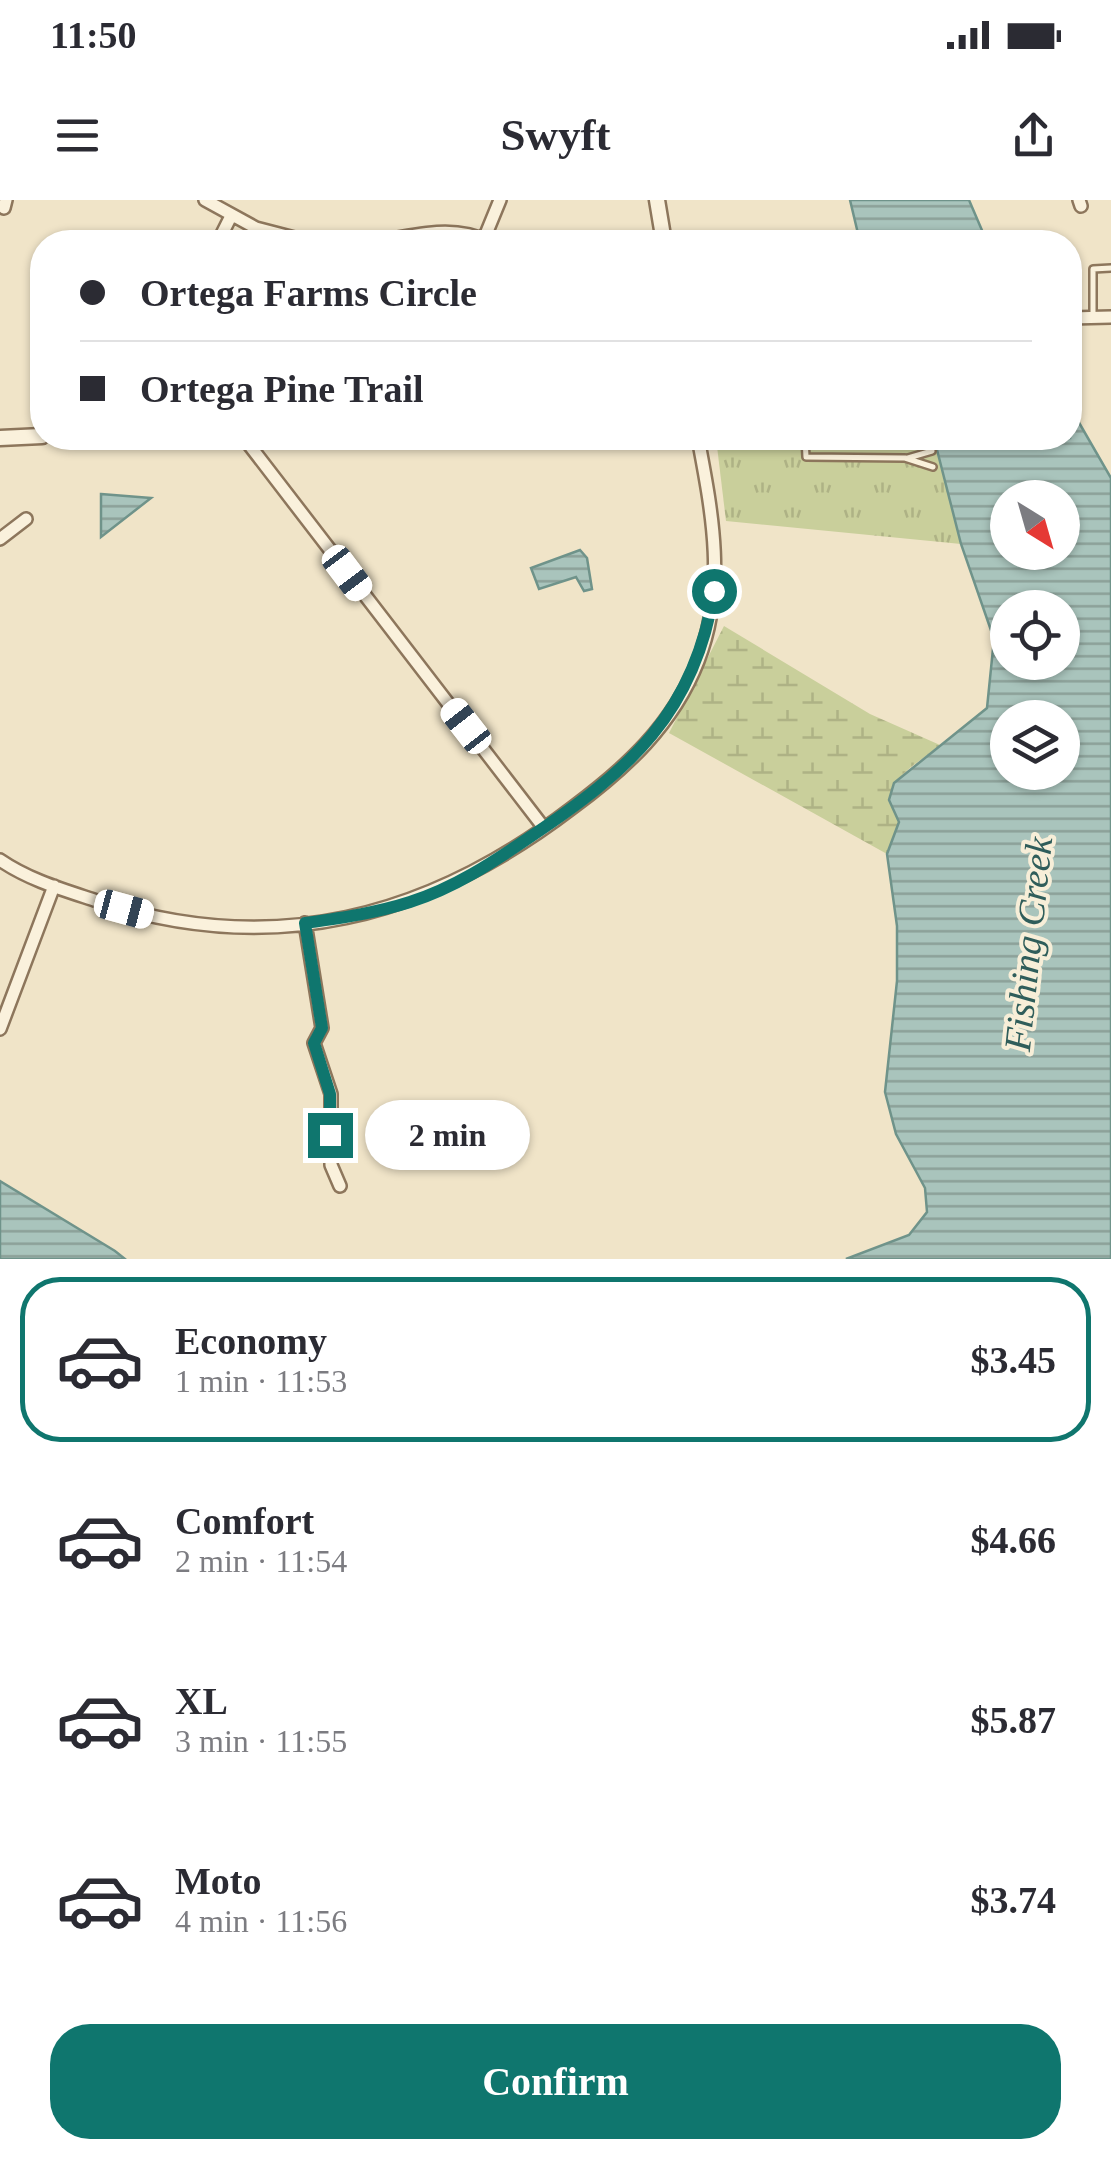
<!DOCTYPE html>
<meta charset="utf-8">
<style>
:root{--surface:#fff;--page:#f2f2f3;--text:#2b2b33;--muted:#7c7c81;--line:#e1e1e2;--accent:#0f766e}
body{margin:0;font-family:Georgia,serif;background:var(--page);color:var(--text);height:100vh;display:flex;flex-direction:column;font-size:38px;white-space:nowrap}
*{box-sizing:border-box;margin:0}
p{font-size:32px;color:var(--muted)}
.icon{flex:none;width:55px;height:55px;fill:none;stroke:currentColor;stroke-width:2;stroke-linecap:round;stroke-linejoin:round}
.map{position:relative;height:1059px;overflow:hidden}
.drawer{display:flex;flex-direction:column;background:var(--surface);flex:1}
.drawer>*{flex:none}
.top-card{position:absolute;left:30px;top:30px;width:1052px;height:220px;border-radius:40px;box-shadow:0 2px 8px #0004;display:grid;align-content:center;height:220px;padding:0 50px;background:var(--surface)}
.needle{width:65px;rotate:143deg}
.buttons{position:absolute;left:990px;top:280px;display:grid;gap:20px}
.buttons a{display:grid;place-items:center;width:90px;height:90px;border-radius:50%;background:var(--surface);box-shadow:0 2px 8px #0004;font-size:50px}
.end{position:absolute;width:45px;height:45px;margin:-22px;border:12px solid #0f766e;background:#fff;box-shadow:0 0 0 5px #fff}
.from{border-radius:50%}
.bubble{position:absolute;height:70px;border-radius:35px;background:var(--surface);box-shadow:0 2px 8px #0004;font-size:32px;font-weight:600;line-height:70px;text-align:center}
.car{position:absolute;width:30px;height:60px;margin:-30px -15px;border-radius:12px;box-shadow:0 0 8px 2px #0007;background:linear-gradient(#fff 24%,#345 0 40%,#fff 0 76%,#345 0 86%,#fff 0)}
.top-card b{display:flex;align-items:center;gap:35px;height:95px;font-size:38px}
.top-card b+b{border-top:2px solid var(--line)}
.top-card i{width:25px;height:25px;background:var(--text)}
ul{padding:18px 0 0;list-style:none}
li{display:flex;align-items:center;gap:30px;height:165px;margin:0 20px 15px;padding:0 30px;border:5px solid transparent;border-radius:40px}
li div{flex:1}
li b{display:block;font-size:38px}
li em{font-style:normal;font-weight:600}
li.current{border-color:var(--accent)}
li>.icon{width:90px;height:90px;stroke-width:1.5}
.button{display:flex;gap:20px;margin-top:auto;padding:20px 50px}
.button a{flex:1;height:115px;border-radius:40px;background:var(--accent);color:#fff;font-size:40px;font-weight:600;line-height:115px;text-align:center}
.status{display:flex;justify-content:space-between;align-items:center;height:70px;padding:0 50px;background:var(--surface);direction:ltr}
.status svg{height:28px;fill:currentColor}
header{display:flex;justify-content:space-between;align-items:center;height:130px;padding:0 50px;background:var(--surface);font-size:45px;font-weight:600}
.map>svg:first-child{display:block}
.wetland{fill:url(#wetland-marsh)}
.park{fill:url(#park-tufts)}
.water{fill:url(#water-rules);stroke:#6f938a;stroke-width:2.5;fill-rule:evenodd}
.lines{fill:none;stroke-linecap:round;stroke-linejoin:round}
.service-casing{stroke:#8d765c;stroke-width:10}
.minor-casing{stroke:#8d765c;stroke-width:16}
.tertiary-casing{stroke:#8d765c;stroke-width:19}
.service{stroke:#faf1dc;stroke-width:5}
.minor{stroke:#faf1dc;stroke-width:11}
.tertiary{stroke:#faf1dc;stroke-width:14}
.route{stroke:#0f766e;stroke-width:12}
.labels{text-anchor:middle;stroke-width:8;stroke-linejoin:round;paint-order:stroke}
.water-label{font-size:38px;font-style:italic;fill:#2f5d5a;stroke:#f7eed8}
</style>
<div class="status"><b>11:50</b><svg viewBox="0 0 49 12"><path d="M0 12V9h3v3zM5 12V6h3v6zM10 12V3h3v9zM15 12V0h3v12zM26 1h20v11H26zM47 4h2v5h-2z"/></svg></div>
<header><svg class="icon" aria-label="menu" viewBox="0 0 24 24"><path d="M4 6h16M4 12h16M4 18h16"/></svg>Swyft<svg class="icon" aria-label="share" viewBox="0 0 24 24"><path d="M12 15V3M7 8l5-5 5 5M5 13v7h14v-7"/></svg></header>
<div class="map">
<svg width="1111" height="1059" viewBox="0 0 1111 1059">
<defs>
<pattern id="wetland-marsh" width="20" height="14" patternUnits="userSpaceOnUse" patternTransform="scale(2.5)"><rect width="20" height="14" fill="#c9cf9b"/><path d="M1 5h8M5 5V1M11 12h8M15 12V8" fill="none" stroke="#aeb285"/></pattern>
<pattern id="park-tufts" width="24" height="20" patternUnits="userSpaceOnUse" patternTransform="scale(2.5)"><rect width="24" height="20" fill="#c9cf9b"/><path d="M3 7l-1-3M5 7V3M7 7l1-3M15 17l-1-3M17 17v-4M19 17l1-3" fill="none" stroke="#aeb285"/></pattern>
<pattern id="water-rules" width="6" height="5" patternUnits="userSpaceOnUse" patternTransform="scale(2.5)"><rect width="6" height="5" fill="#a9c4bc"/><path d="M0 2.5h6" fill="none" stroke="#8ba098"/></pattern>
</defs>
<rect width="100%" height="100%" fill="#f0e4c8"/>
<path class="wetland" d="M724 426 870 514 940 545C909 571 880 578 900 622L887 654 669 533Z"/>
<path class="park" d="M716 238H934L961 344 726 321Z"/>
<path class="water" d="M850 0H969L987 42H860Z
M1070 207 1111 278V1059H846L909 1035 927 1012 925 988 896 934 885 892 897 781V726L887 654 899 622 889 600 894 583 987 508 994 439 961 344 934 238H1070ZM1008 298H1062V352H1008ZM1008 408H1062V462H1008ZM1008 518H1062V572H1008Z
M101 294 151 298 101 337Z
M580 350 587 358 592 389 584 391 576 377 539 389 531 368Z
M0 981 115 1051 125 1059H0Z"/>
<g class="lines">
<defs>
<path id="service" d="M1093 115V69L1111 68
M805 238 806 257 905 258 933 267
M908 258 932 251"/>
<path id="minor" d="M205 0 256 28 310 42
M1079 0 1081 6
M4 8 6 0
M484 39 500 0
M218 42 231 16
M250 42 256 28
M369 42C411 38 449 22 489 42
M1070 118 1111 117
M244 238 544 628
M0 339 26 319
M0 660C29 680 64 690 97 701 273 759 428 718 572 608 626 568 673 525 698 461 727 387 712 312 698 238
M305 723 322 828 314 843 331 894V965L340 986
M0 829 54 686"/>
<path id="tertiary" d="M657 0 664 42
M0 238 42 236"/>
</defs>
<use href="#service" class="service-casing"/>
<use href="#minor" class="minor-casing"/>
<use href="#tertiary" class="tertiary-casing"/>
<use href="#service" class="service"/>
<use href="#minor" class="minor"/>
<use href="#tertiary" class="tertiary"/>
</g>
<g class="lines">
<path class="route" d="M330 935V894L314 843 322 828 305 723C340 718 376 713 410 702 454 688 492 663 530 637 629 571 695 513 714 391"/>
</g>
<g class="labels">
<g class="water-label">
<text transform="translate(1028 744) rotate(-84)" y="13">Fishing Creek</text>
</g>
</g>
</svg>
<div class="buttons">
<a><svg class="needle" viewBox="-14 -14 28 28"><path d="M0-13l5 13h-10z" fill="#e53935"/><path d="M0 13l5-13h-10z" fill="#7c7c81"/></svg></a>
<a><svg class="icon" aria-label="locate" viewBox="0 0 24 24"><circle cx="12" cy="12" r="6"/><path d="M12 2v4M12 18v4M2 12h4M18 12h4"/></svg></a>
<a><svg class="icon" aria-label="layers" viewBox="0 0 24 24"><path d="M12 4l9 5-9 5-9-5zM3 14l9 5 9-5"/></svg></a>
</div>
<i class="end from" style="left:714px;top:391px"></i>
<i class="end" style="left:330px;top:935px"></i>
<div class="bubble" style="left:365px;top:900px;width:165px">2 min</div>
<i class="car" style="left:347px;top:373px;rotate:143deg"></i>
<i class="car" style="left:466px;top:526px;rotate:322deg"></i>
<i class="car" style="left:124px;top:709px;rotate:105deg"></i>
<div class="top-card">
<b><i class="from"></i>Ortega Farms Circle</b>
<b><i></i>Ortega Pine Trail</b>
</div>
</div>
<section class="drawer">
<ul>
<li class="current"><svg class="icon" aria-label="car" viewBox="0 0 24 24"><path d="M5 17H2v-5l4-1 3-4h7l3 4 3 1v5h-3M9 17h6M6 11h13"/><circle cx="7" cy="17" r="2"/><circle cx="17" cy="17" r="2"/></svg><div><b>Economy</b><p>1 min · 11:53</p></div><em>$3.45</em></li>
<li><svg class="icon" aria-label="car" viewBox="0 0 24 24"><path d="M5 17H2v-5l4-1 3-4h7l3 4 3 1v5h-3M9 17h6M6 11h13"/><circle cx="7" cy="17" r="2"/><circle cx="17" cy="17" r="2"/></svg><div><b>Comfort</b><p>2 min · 11:54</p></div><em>$4.66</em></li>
<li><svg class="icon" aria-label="car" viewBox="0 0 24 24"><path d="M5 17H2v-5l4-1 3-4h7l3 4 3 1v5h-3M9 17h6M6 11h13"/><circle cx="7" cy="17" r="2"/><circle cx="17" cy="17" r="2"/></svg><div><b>XL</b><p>3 min · 11:55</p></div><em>$5.87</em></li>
<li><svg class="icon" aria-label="car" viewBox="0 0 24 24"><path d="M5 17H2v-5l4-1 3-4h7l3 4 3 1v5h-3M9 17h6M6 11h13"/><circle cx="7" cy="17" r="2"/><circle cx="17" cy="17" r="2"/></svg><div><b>Moto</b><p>4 min · 11:56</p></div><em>$3.74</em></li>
</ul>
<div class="button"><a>Confirm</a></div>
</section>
